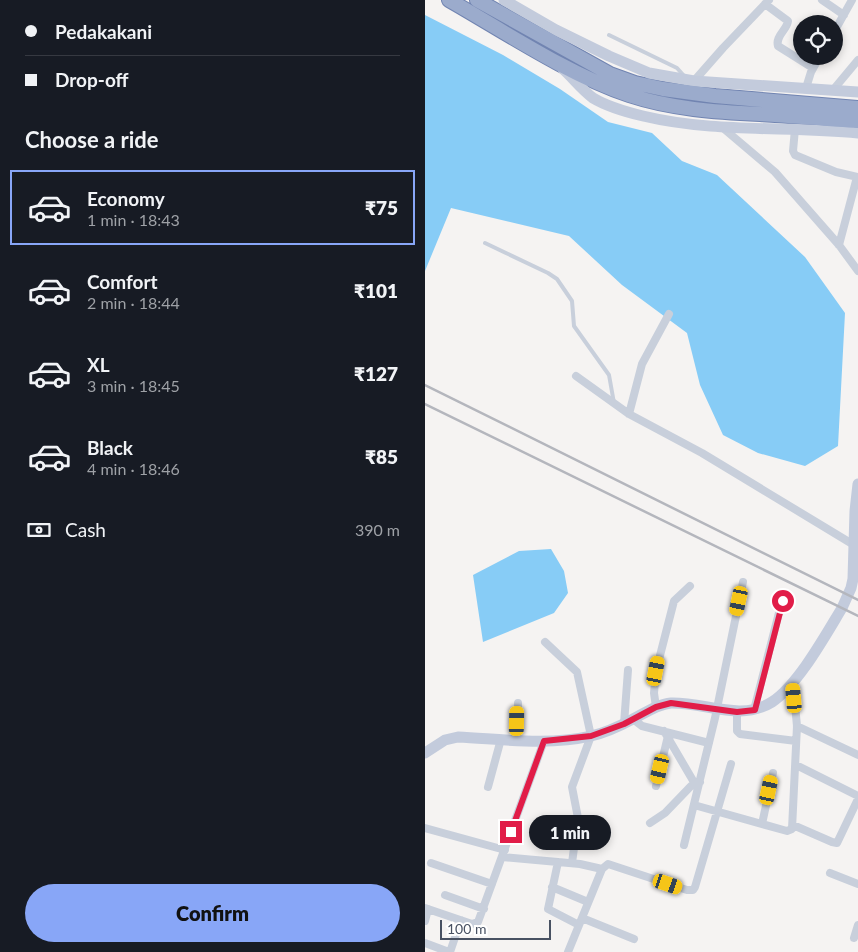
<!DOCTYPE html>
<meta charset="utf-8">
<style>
:root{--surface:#171b24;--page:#20242c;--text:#f1f3f6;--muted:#9ea1a6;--line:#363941;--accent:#88a6f7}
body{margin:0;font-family:Lato,sans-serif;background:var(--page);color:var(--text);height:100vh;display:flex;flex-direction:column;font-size:19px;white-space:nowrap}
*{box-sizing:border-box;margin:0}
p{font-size:16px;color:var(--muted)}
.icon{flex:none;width:28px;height:28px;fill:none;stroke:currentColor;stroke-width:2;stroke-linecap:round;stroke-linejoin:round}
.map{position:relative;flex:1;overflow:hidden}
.drawer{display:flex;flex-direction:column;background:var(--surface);width:425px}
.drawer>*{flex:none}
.hud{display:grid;align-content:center;height:110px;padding:0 25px;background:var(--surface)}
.buttons{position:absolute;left:368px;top:15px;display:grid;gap:10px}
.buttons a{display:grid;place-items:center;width:50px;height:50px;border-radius:50%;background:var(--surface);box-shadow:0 2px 8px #0003;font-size:25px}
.scale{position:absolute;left:15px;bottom:12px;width:111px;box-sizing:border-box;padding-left:5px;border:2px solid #485162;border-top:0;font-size:14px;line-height:18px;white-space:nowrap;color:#485162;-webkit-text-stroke:4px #fff;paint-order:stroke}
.end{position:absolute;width:22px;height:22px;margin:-11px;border:6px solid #e11d48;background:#fff;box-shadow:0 0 0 2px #fff}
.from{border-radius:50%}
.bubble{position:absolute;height:35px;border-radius:18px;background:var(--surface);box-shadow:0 2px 8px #0003;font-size:16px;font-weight:800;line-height:35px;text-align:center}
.car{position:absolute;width:15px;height:30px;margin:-15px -8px;border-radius:6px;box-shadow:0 0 4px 1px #0007;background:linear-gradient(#f5c518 24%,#345 0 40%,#f5c518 0 76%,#345 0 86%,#f5c518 0)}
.hud b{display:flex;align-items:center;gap:18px;height:48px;font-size:19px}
.hud b+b{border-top:1px solid var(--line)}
.hud i{width:12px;height:12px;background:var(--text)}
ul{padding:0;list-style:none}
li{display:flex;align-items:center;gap:15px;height:75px;margin:0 10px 8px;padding:0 15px;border:2px solid transparent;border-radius:0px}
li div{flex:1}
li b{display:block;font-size:19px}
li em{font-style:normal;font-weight:800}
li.current{border-color:var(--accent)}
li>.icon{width:45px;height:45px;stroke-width:1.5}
h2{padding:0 25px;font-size:22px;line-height:60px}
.pay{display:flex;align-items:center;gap:12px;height:55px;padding:0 25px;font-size:19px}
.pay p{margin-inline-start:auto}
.button{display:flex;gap:10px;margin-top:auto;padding:10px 25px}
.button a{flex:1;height:58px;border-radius:30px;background:var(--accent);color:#111;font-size:20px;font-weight:800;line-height:58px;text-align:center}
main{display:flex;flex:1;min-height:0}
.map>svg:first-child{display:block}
.water{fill:#87ccf6}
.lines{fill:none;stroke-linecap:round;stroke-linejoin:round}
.trunk-casing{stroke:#7184b1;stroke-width:16}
.service{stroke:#c8cfdb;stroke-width:4}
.minor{stroke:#c8cfdb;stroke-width:8}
.secondary{stroke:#c3cbdc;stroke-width:11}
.trunk{stroke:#9babcc;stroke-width:14}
.rail{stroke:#b4b6bd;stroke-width:2.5}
.route{stroke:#e11d48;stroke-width:6}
</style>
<main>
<section class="drawer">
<div class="hud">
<b><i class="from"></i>Pedakakani</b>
<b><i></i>Drop-off</b>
</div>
<h2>Choose a ride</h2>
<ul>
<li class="current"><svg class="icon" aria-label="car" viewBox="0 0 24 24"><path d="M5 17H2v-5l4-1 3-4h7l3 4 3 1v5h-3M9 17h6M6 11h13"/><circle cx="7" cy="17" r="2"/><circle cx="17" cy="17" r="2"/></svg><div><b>Economy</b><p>1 min · 18:43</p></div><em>₹75</em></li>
<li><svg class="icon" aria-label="car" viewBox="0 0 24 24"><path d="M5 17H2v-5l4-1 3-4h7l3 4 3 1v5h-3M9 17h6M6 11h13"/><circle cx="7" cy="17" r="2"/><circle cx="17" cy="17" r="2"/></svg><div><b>Comfort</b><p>2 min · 18:44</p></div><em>₹101</em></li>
<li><svg class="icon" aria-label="car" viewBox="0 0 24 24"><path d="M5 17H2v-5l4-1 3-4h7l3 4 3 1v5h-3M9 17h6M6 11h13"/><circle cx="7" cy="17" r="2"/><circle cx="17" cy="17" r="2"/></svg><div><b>XL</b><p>3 min · 18:45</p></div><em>₹127</em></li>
<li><svg class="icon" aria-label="car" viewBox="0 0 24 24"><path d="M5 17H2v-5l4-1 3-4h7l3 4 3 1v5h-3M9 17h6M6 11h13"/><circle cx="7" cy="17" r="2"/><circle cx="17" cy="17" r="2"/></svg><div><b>Black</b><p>4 min · 18:46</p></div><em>₹85</em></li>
</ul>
<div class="pay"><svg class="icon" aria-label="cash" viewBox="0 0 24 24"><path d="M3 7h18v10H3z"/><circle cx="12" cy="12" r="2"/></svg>Cash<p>390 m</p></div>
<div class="button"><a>Confirm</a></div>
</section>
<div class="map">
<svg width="433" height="952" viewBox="0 0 433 952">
<rect width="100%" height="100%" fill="#f5f3f2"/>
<path class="water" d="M0 15 78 55 135 89 183 122 227 133 257 161 292 175 380 257 420 313 413 446 380 466 333 453 298 435 275 385 262 333 197 285 144 236 26 208 0 271Z
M126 549 139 571 143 593 129 613 58 642 48 575 94 551Z"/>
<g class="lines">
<defs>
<path id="trunk" d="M24 0C80 32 144 75 204 95 246 109 291 112 335 114 368 116 400 119 433 121
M52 0 185 74 210 83 238 89 290 96 433 108"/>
</defs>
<use href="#trunk" class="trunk-casing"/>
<path class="service" d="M184 35 252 68 260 77
M60 243 123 273 132 279 147 301 149 326 184 375 189 403"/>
<path class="minor" d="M397 0 419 15
M340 4 363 21C362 30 350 36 353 46L388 68
M409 32 427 0
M269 81 298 48 344 0
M381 88 386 72 395 56
M408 90 433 60
M298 128 350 172 414 245 433 271
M370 129 368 151 370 155 411 172 433 177
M414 245 432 177
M151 376 204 414 277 453 429 545
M204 414 217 364 244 314
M120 642 152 672 166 736 147 787 153 818 147 863
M231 707 229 693 231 671 249 601 265 586
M329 710 357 601
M312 712V731L315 734 371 741
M208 719 217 726 284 743
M199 724 203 670
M372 726 433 755
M239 731 270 784
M92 740 93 703
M371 765 433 796
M231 786 243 736
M63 787 76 739
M269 805 362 831 367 829 372 726 368 684
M225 823 240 813 266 786 275 782
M337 824 348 773
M368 825 407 842 412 843 433 799
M0 828 80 850
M259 845 290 718 318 582
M77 857 155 864 177 869
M133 862 123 909 154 925
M6 863 67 884
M405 873 433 884
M127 887 163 902
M20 895 59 909
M0 908 47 924 53 922 119 741
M157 918 209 939
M0 921 3 909
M429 938 433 925
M0 943 24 952
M25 952 36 920
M143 952 177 869 183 864 262 890H268L270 887 306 764"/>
<path class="secondary" d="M79 0 131 30 184 56 224 73 269 81 433 92
M138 69C148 78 157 90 168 98 183 107 201 112 218 116 289 133 361 126 433 133
M0 753 20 740 33 737C76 739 123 746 166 736 180 733 195 726 208 719 220 713 233 704 246 703 281 702 315 722 347 702 373 685 400 636 417 608L426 588 428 579 430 511 433 484"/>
<use href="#trunk" class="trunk"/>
<path class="rail" d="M0 385 433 600
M0 404 433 616"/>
</g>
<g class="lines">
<path class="route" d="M86 832 119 741 166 736 199 724 231 707 246 703 312 712 330 710 358 601"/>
</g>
</svg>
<div class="buttons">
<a><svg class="icon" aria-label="locate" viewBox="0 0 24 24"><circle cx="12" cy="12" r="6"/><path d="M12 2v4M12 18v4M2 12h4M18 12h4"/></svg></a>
</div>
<div class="scale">100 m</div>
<i class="end from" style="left:358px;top:601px"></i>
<i class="end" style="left:86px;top:832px"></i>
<div class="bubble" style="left:104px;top:815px;width:82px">1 min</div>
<i class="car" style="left:314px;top:601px;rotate:192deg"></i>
<i class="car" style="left:231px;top:671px;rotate:11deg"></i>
<i class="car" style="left:369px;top:698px;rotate:355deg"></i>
<i class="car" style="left:92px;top:721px;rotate:1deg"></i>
<i class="car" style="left:235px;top:769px;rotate:193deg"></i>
<i class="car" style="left:344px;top:790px;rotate:12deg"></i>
<i class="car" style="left:243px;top:884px;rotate:109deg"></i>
</div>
</main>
